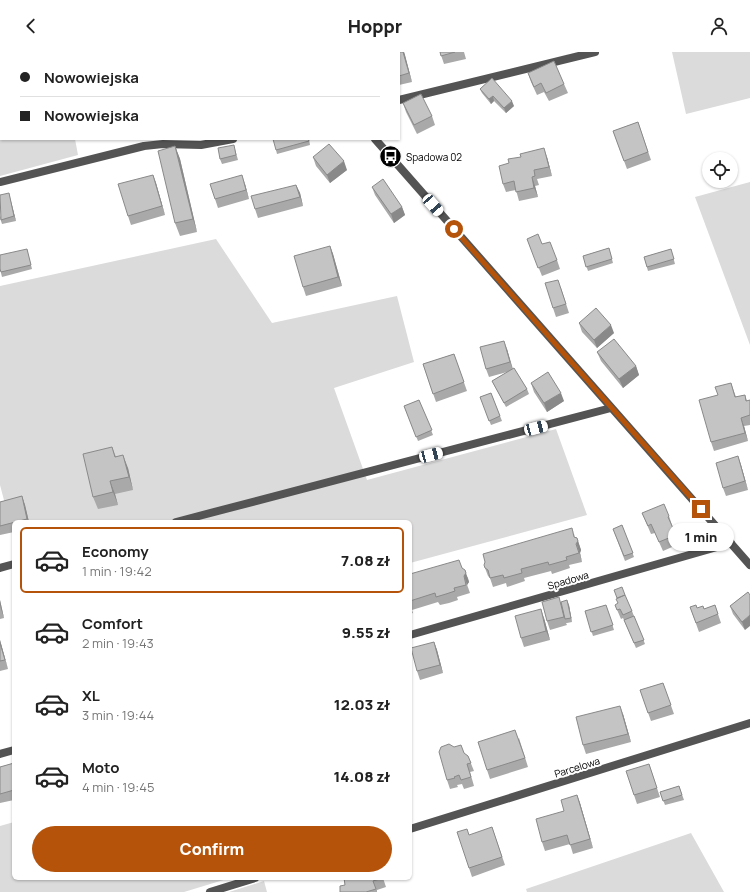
<!DOCTYPE html>
<meta charset="utf-8">
<style>
:root{--surface:#fff;--page:#f2f2f2;--text:#222;--muted:#767676;--line:#e0e0e0;--accent:#b45309}
body{margin:0;font-family:Manrope,sans-serif;background:var(--page);color:var(--text);height:100vh;display:flex;flex-direction:column;font-size:15px;white-space:nowrap}
*{box-sizing:border-box;margin:0}
p{font-size:13px;color:var(--muted)}
.icon{flex:none;width:22px;height:22px;fill:none;stroke:currentColor;stroke-width:2;stroke-linecap:round;stroke-linejoin:round}
.map{position:relative;flex:1;overflow:hidden}
.panel{position:absolute;left:12px;top:468px;width:400px;height:360px;display:flex;flex-direction:column;background:var(--surface);border-radius:6px;box-shadow:0 1px 3px #0004}
.panel>*{flex:none}
.top-card{position:absolute;left:0px;top:0px;width:400px;height:88px;box-shadow:0 1px 3px #0004;display:grid;align-content:center;height:88px;padding:0 20px;background:var(--surface)}
.fabs{position:absolute;left:702px;top:100px;display:grid;gap:8px}
.fabs a{display:grid;place-items:center;width:36px;height:36px;border-radius:50%;background:var(--surface);box-shadow:0 1px 3px #0004;font-size:20px}
.end{position:absolute;width:18px;height:18px;margin:-9px;border:5px solid #b45309;background:#fff;box-shadow:0 0 0 2px #fff}
.from{border-radius:50%}
.bubble{position:absolute;height:28px;border-radius:14px;background:var(--surface);box-shadow:0 1px 3px #0004;font-size:13px;font-weight:800;line-height:28px;text-align:center}
.car{position:absolute;width:12px;height:24px;margin:-12px -6px;border-radius:5px;box-shadow:0 0 3px 1px #0007;background:linear-gradient(#fff 24%,#345 0 40%,#fff 0 76%,#345 0 86%,#fff 0)}
.top-card b{display:flex;align-items:center;gap:14px;height:38px;font-size:15px}
.top-card b+b{border-top:1px solid var(--line)}
.top-card i{width:10px;height:10px;background:var(--text)}
ul{padding:7px 0 0;list-style:none}
li{display:flex;align-items:center;gap:12px;height:66px;margin:0 8px 6px;padding:0 12px;border:2px solid transparent;border-radius:6px}
li div{flex:1}
li b{display:block;font-size:15px}
li em{font-style:normal;font-weight:800}
li.on{border-color:var(--accent)}
li>.icon{width:36px;height:36px;stroke-width:1.5}
.button{display:flex;gap:8px;margin-top:auto;padding:8px 20px}
.button a{flex:1;height:46px;border-radius:24px;background:var(--accent);color:#fff;font-size:16px;font-weight:800;line-height:46px;text-align:center}
header{display:flex;justify-content:space-between;align-items:center;height:52px;padding:0 20px;background:var(--surface);font-size:18px;font-weight:800}
.map>svg:first-child{display:block}
.green{fill:#dbdbdb}
.lines{fill:none;stroke-linecap:round;stroke-linejoin:round}
.service{stroke:#545454;stroke-width:8}
.minor{stroke:#545454;stroke-width:8}
.tertiary{stroke:#545454;stroke-width:8}
.wall{fill:#a9a9a9}
.shaded-wall{fill:#898989}
.building{fill:#c4c4c4;stroke:#898989}
.route{stroke:#b45309;stroke-width:5}
.labels{text-anchor:middle;stroke-width:4;stroke-linejoin:round;paint-order:stroke}
.poi-label{font-size:10px;fill:#000;stroke:#fff;text-anchor:start}
.street-label{font-size:10px;fill:#000;stroke:#fff}
</style>
<header><svg class="icon" aria-label="back" viewBox="0 0 24 24"><path d="M15 5l-7 7 7 7"/></svg>Hoppr<svg class="icon" aria-label="person" viewBox="0 0 24 24"><circle cx="12" cy="8" r="4"/><path d="M4 21q1-7 8-7t8 7"/></svg></header>
<div class="map">
<svg width="750" height="840" viewBox="0 0 750 840">
<rect width="100%" height="100%" fill="#fff"/>
<path class="green" d="M0 0 12 1H1V87H75L78 103 0 124Z
M672 0H750V46L686 62Z
M750 130V293L695 145Z
M216 187 272 271 397 244 414 310 334 336 367 428 556 377 587 463 410 511V470H14V486L0 433V234Z
M14 770V826H230L184 840H0V774Z
M691 781 724 840H527L526 837Z
M264 829 267 840H229Z"/>
<g class="lines">
<path class="service" d="M399 48 595 0"/>
<path class="minor" d="M0 130 144 94 163 92 201 93 233 87
M176 470 611 356
M0 516 14 512
M410 583 731 491
M0 702 14 698
M410 777 750 671
M210 840 255 826"/>
<path class="tertiary" d="M299 0 300 1
M375 87 750 513"/>
</g>
<path class="wall" d="M114 0H133V1H115Z
M378 0H404L412 30 399 33V1Z
M440 0H464L466 7 444 12Z
M528 21 564 32 568 41 549 49 544 40 537 43 531 30Z
M480 37 514 54 506 61 494 49 491 52 482 41Z
M403 51 432 64 435 73 417 82 406 60Z
M638 70 651 108 627 117 613 79Z
M309 87 310 93 277 102 276 98Z
M175 94 180 107 197 180 180 184 175 171Z
M235 97 238 108 222 112 220 107Z
M313 105 347 118 330 131 316 114Z
M547 105 552 124 537 127 539 133 535 134 538 145 519 149 516 138 506 140 503 132Z
M153 123 156 131 165 163 131 173 128 164Z
M245 132 249 147 218 156 215 147Z
M296 133 300 141 303 154 258 166 255 157Z
M372 135 402 155 405 163 394 171 375 143Z
M9 141 16 169 2 172 0 166Z
M527 187 542 192 557 208 560 217 542 224Z
M330 194 333 202 342 234 306 244 303 235Z
M609 196 613 211 588 219 583 204Z
M27 197 32 217 2 225 0 217Z
M671 197 675 212 648 219 644 205Z
M561 236 569 261 556 265 553 256Z
M579 271 614 281 597 296 582 280Z
M507 297 513 317 527 337 529 342 506 355 494 333 492 329 507 320 489 325 486 317Z
M597 300 636 314 639 323 623 336 601 309Z
M454 302 467 339 436 350 423 312Z
M531 331 564 349 547 360 534 340Z
M731 331 736 345 745 343 747 349 750 348V373L744 374 748 389 714 399 711 390 718 343Z
M491 341 502 369 491 373 480 345Z
M419 348 433 383 418 389 404 354Z
M112 395 116 405 128 416 133 438 115 442 118 453 98 457 93 445Z
M738 404 741 413 748 438 726 444 723 436Z
M22 444 25 453 29 470H14V480L0 483V450Z
M642 461 669 464 672 473 679 492 663 499 655 481 651 482Z
M622 473 634 505 625 509 613 477Z
M575 485 577 486 581 498 580 501 582 510 569 513 570 516 552 522 551 519 524 526 525 529 507 535 506 531 493 535 490 526 488 524 485 516Z
M462 516 468 526 469 530 467 533 470 541 457 545 458 548 449 551 440 553 438 550 412 558 413 561 410 562V522Z
M748 540 745 578 733 562 730 554Z
M0 548 4 566 0 567Z
M561 550 569 553 572 570 567 571H566L567 573 550 578 547 569Z
M606 553 614 578 593 584 585 559Z
M615 553 632 559 645 592 636 596 623 566 621 567Z
M715 553 721 571 699 580 690 555 704 557Z
M544 566 550 588 524 595 521 586Z
M0 588 8 617 0 619Z
M434 590 437 598 443 621 420 628 417 619Z
M663 631 674 662 651 669 640 638Z
M623 662 631 690 586 702 583 693Z
M519 686 528 715 490 727 487 718Z
M465 702 468 704 474 719 470 720 474 734 464 737 462 732 457 733 458 735 450 737 447 728Z
M14 711V748L0 751V715Z
M649 712 660 745 637 752 634 743Z
M679 734 684 748 665 753 660 740Z
M577 743 580 751 593 796 573 802 570 792 545 799 542 790 564 759Z
M492 775 505 813 472 825 469 816Z
M344 826H383L386 835 377 838V840H340L345 833Z"/>
<path class="shaded-wall" d="M403 0H404L405 3 412 30 409 21Z
M493 44 494 49 491 52 489 47Z
M512 49 514 54 506 61 504 56Z
M175 94 180 107 197 180 193 167Z
M544 96 547 105 552 124 549 115Z
M344 109 347 118 330 131 327 123Z
M153 123 156 131 165 163 162 154Z
M242 123 245 132 249 147 246 138Z
M532 125 535 134 538 145 534 136Z
M296 133 300 141 303 154Z
M9 141 10 146 16 169 14 164Z
M402 155 405 163 394 171 391 162Z
M330 194 333 202 342 234 338 225Z
M611 273 614 281 597 296 594 288Z
M504 289 507 297 513 319 510 310Z
M636 314 639 323 623 336 619 327Z
M561 341 564 349 547 360 544 351Z
M741 366 744 374 748 389 745 381Z
M123 403 128 416 133 438 129 425Z
M738 404 741 413 748 438 745 429Z
M110 429 115 442 118 453 113 440Z
M22 444 25 453 29 470 27 467Z
M572 476 575 485 577 486 581 498 580 501 582 510Z
M465 518 469 530 467 533 470 541 464 524Z
M0 548 4 566 1 557 0 553Z
M567 548 569 553 572 570 571 566Z
M541 557 544 566 550 588 546 579Z
M750 563V574L745 578 742 570Z
M0 588 8 617 0 591Z
M434 590 437 598 443 621 440 613Z
M620 654 623 662 631 690 628 682Z
M577 743 580 751 593 796 590 787Z"/>
<path class="building" d="M376 0H403L409 21 399 24V1H376Z
M440 0H455L441 4Z
M554 9 564 32 546 41 541 31 534 35 528 21Z
M492 26 512 49 504 56 493 44 489 47 480 37Z
M421 42 432 64 414 73 403 51Z
M638 70 648 100 624 109 613 79Z
M273 87H308L309 89 276 98Z
M329 92 344 109 327 123 313 105Z
M234 93 236 103 220 107 218 96Z
M175 94 193 167 175 171 158 99Z
M544 96 549 115 534 118 535 124 532 125 534 136 516 140 514 129 503 132 499 114 509 111 508 107 521 105 520 102Z
M153 123 162 154 128 164 118 132Z
M242 123 246 138 215 147 210 132Z
M383 127 402 155 391 162 372 135Z
M296 133 300 145 255 157 251 144Z
M9 141 14 164 1 168 0 143Z
M538 182 542 192 550 190 557 208 538 216 527 187Z
M330 194 338 225 303 235 294 204Z
M609 196 612 207 586 215 583 204Z
M27 197 31 213 1 220 0 217V203Z
M671 197 674 207 647 215 644 205Z
M558 228 566 252 553 256 545 231Z
M596 256 611 273 594 288 579 271Z
M614 287 636 314 619 327 597 300Z
M504 289 510 310 486 317 480 295Z
M454 302 464 330 433 342 423 312Z
M514 316 527 337 504 351 492 329Z
M548 320 561 341 544 351 531 331Z
M731 331 735 345 745 343 746 349 750 348V363L741 366 745 381 711 390 699 348 718 343 715 335Z
M491 341 500 364 489 369 480 345Z
M419 348 432 378 416 385 404 354Z
M112 395 115 405 123 403 129 425 110 429 113 440 93 445 83 402Z
M738 404 745 429 723 436 716 411Z
M22 444 27 467 0 474V450Z
M664 452 669 464 668 465 676 483 659 490 651 472 648 474 642 461Z
M622 473 633 501 624 504 613 477Z
M572 476 574 485 577 486 578 489 576 492 579 501 566 505 567 508 549 513 548 510 521 517 522 521 504 526 503 523 490 526 488 518 485 516 484 513 485 510 483 502Z
M459 508 462 516 465 518 466 521 464 524 466 533 454 536 455 539 446 542 436 545 435 541 410 549V522Z
M622 535 625 543 617 546 614 538Z
M748 540 750 543V563L742 570 730 554Z
M625 543 632 559 623 563 620 557 617 558 615 553 618 551 616 547Z
M559 545 564 565 547 569 542 550Z
M567 548 571 566 565 567 561 550Z
M606 553 613 573 591 580 585 559Z
M696 553 697 556 703 554 704 557 715 553 718 562 696 571 690 555Z
M541 557 546 579 521 586 515 564Z
M634 564 644 588 634 591 624 568Z
M434 590 440 613 417 619 411 596Z
M0 591 5 608 0 609Z
M663 631 671 653 648 661 640 638Z
M620 654 628 682 583 693 576 665Z
M515 678 525 706 487 718 478 690Z
M449 692 454 695 461 693 464 701 468 704 471 711 467 712 471 725 461 728 459 723 454 725 455 726 447 728 439 700 441 695Z
M14 711V738L0 742V715Z
M649 712 657 736 634 743 626 719Z
M679 734 682 743 663 749 660 740Z
M577 743 590 787 570 793 567 783 542 790 536 767 564 759 561 748Z
M492 775 502 805 469 816 457 780 467 777 469 783Z
M344 826H383L373 829 376 837 366 840H340V834L345 833Z"/>
<g class="lines">
<path class="route" d="M454 177 701 457"/>
</g>
<defs>
<symbol id="bus-disc" viewBox="-11 -11 22 22"><circle r="9.5" fill="#000" stroke="#fff"/><path d="M-5-6H5V4H4V6H2V4H-2V6H-4V4H-5ZM-3.5-4V0h7V-4ZM-3.5 1.2v1.5H-2V1.2ZM2 1.2v1.5H3.5V1.2Z" fill="#fff"/></symbol>
</defs>
<g fill-rule="evenodd">
<use href="#bus-disc" x="378" y="92" width="25" height="25"/>
</g>
<g class="labels">
<g class="poi-label">
<text x="406" y="109">Spadowa 02</text>
</g>
<g class="street-label">
<text transform="translate(568 528) rotate(-16)" y="4">Spadowa</text>
<text transform="translate(577 715) rotate(-17)" y="4">Parcelowa</text>
</g>
</g>
</svg>
<div class="fabs">
<a><svg class="icon" aria-label="locate" viewBox="0 0 24 24"><circle cx="12" cy="12" r="6"/><path d="M12 2v4M12 18v4M2 12h4M18 12h4"/></svg></a>
</div>
<i class="end from" style="left:454px;top:177px"></i>
<i class="end" style="left:701px;top:457px"></i>
<div class="bubble" style="left:668px;top:471px;width:66px">1 min</div>
<i class="car" style="left:433px;top:153px;rotate:139deg"></i>
<i class="car" style="left:536px;top:376px;rotate:75deg"></i>
<i class="car" style="left:431px;top:403px;rotate:75deg"></i>
<div class="top-card">
<b><i class="from"></i>Nowowiejska</b>
<b><i></i>Nowowiejska</b>
</div>
<section class="panel">
<ul>
<li class="on"><svg class="icon" aria-label="car" viewBox="0 0 24 24"><path d="M5 17H2v-5l4-1 3-4h7l3 4 3 1v5h-3M9 17h6M6 11h13"/><circle cx="7" cy="17" r="2"/><circle cx="17" cy="17" r="2"/></svg><div><b>Economy</b><p>1 min · 19:42</p></div><em>7.08 zł</em></li>
<li><svg class="icon" aria-label="car" viewBox="0 0 24 24"><path d="M5 17H2v-5l4-1 3-4h7l3 4 3 1v5h-3M9 17h6M6 11h13"/><circle cx="7" cy="17" r="2"/><circle cx="17" cy="17" r="2"/></svg><div><b>Comfort</b><p>2 min · 19:43</p></div><em>9.55 zł</em></li>
<li><svg class="icon" aria-label="car" viewBox="0 0 24 24"><path d="M5 17H2v-5l4-1 3-4h7l3 4 3 1v5h-3M9 17h6M6 11h13"/><circle cx="7" cy="17" r="2"/><circle cx="17" cy="17" r="2"/></svg><div><b>XL</b><p>3 min · 19:44</p></div><em>12.03 zł</em></li>
<li><svg class="icon" aria-label="car" viewBox="0 0 24 24"><path d="M5 17H2v-5l4-1 3-4h7l3 4 3 1v5h-3M9 17h6M6 11h13"/><circle cx="7" cy="17" r="2"/><circle cx="17" cy="17" r="2"/></svg><div><b>Moto</b><p>4 min · 19:45</p></div><em>14.08 zł</em></li>
</ul>
<div class="button"><a>Confirm</a></div>
</section>
</div>
